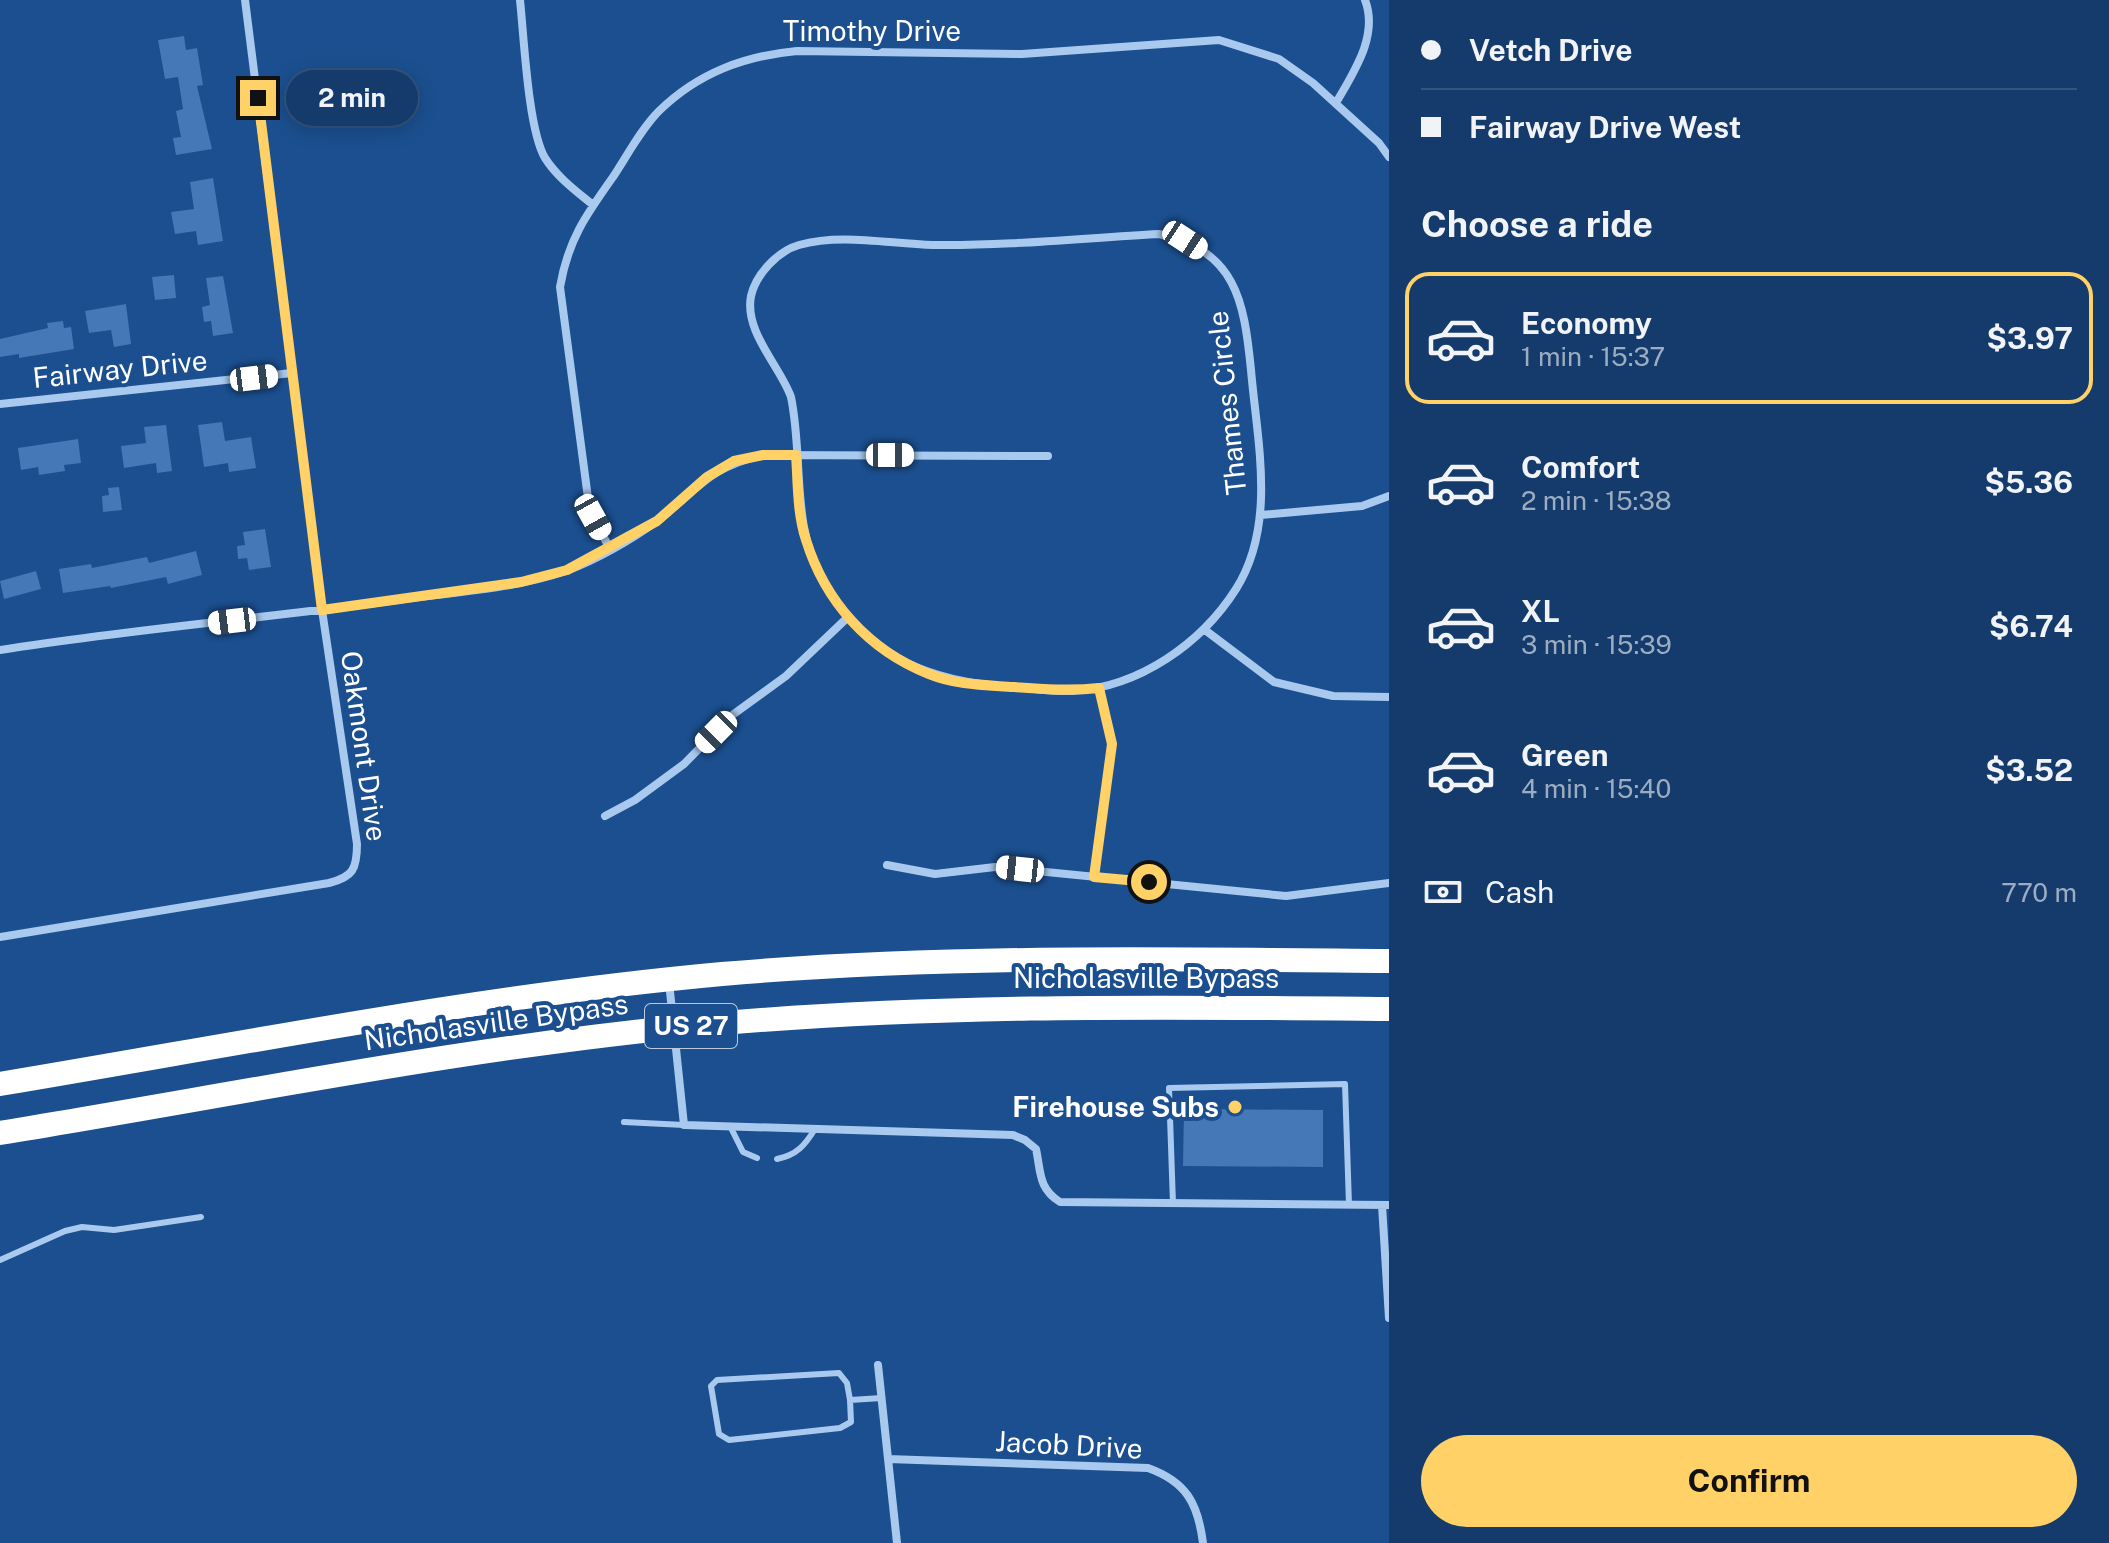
<!DOCTYPE html>
<meta charset="utf-8">
<style>
:root{--surface:#143b6b;--page:#214673;--text:#f1f3f6;--muted:#9dadc1;--line:#33557e;--accent:#ffd166}
body{margin:0;font-family:"Public Sans",sans-serif;background:var(--page);color:var(--text);height:100vh;display:flex;flex-direction:column;font-size:30px;white-space:nowrap}
*{box-sizing:border-box;margin:0}
p{font-size:26px;color:var(--muted)}
.icon{flex:none;width:44px;height:44px;fill:none;stroke:currentColor;stroke-width:2;stroke-linecap:round;stroke-linejoin:round}
.map{position:relative;flex:1;overflow:hidden}
.sheet{display:flex;flex-direction:column;background:var(--surface);width:720px}
.sheet>*{flex:none}
.top-card{display:grid;align-content:center;height:176px;padding:0 32px;background:var(--surface)}
.end{position:absolute;width:36px;height:36px;margin:-18px;border:10px solid #ffd166;background:#111;box-shadow:0 0 0 4px #111}
.from{border-radius:50%}
.bubble{position:absolute;height:56px;border-radius:28px;background:var(--surface);box-shadow:0 4px 20px #0003,0 0 0 2px var(--line);font-size:26px;font-weight:700;line-height:56px;text-align:center}
.car{position:absolute;width:24px;height:48px;margin:-24px -12px;border-radius:10px;box-shadow:0 0 6px 2px #0007;background:linear-gradient(#fff 24%,#345 0 40%,#fff 0 76%,#345 0 86%,#fff 0)}
.top-card b{display:flex;align-items:center;gap:28px;height:76px;font-size:30px}
.top-card b+b{border-top:2px solid var(--line)}
.top-card i{width:20px;height:20px;background:var(--text)}
ul{padding:0;list-style:none}
li{display:flex;align-items:center;gap:24px;height:132px;margin:0 16px 12px;padding:0 16px;border:4px solid transparent;border-radius:24px}
li div{flex:1}
li b{display:block;font-size:30px}
li em{font-style:normal;font-weight:700}
li.active{border-color:var(--accent)}
li>.icon{width:72px;height:72px;stroke-width:1.5}
h2{padding:0 32px;font-size:36px;line-height:96px}
.pay{display:flex;align-items:center;gap:20px;height:88px;padding:0 32px;font-size:30px}
.pay p{margin-inline-start:auto}
.button{display:flex;gap:16px;margin-top:auto;padding:16px 32px}
.button a{flex:1;height:92px;border-radius:48px;background:var(--accent);color:#111;font-size:32px;font-weight:700;line-height:92px;text-align:center}
main{display:flex;flex:1;min-height:0}
.map>svg:first-child{display:block}
.building{fill:#4478b7}
.lines{fill:none;stroke-linecap:round;stroke-linejoin:round}
.lane{stroke:#a9c9ee;stroke-width:6}
.street{stroke:#a9c9ee;stroke-width:8}
.highway{stroke:#fff;stroke-width:24}
.route{stroke:#ffd166;stroke-width:10}
.poi-dot{fill:#ffd166;stroke:#1b4f8f;stroke-width:3}
.labels{text-anchor:middle;stroke-width:8;stroke-linejoin:round;paint-order:stroke}
.shield{fill:#1b4f8f;stroke:#bbcadd;stroke-width:2}
.shield-label{font-size:26px;font-weight:bold;fill:#fff}
.street-label{font-size:28px;fill:#fff;stroke:#1b4f8f}
.poi-label{font-size:28px;font-weight:bold;fill:#fff;stroke:#1b4f8f;text-anchor:end}
</style>
<main>
<div class="map">
<svg width="1389" height="1543" viewBox="0 0 1389 1543">
<rect width="100%" height="100%" fill="#1b4f8f"/>
<path class="building" d="M184 36 186 50 197 48 203 85 197 86 212 149 176 155 173 138 181 137 176 111 183 109 178 77 165 79 158 40Z
M213 178 223 241 198 245 196 231 175 234 171 212 194 209 190 182Z
M174 275 176 298 155 300 152 277Z
M223 276 233 333 213 336 211 321 204 322 202 307 210 305 206 278Z
M126 304 131 344 114 347 111 330 89 333 85 311Z
M63 321 64 328 71 327 74 349 19 358V354L0 357V339L48 328 47 323Z
M222 422 225 441 251 437 256 468 229 472 228 463 204 467 198 425Z
M166 425 172 471 157 473 156 463 124 468 121 446 146 443 144 427Z
M78 439 81 463 64 465 65 471 39 475 38 467 21 470 18 448Z
M119 487 122 510 103 512 102 496 109 495 108 488Z
M265 529 271 567 249 570 247 558 238 559 237 546 245 545 243 532Z
M196 551 202 575 168 584 166 577 111 588 110 586 63 593 59 569 91 564 92 568 147 557 149 563Z
M36 571 41 589 4 599 0 581Z
M1184 1109 1323 1110V1167L1183 1166Z"/>
<g class="lines">
<path class="lane" d="M624 1122 684 1125
M730 1126 743 1152 757 1158
M777 1159C797 1155 805 1145 815 1129
M1173 1204 1169 1088 1345 1084 1349 1205
M0 1260 65 1231 82 1227 114 1230 201 1217
M850 1400 851 1422 840 1428 729 1440 719 1434 711 1386 717 1380 839 1373 847 1383 850 1400 882 1398"/>
<path class="street" d="M520 0C524 37 528 129 545 158 557 177 576 191 593 205
M1336 103C1353 73 1379 36 1365 0
M1159 234C1236 251 1244 300 1251 370 1257 441 1277 524 1236 589 1201 644 1139 687 1073 691 1053 692 1032 688 1012 687 930 682 869 658 825 585 790 527 804 460 791 397 780 366 744 332 751 296 756 274 778 251 799 245 841 233 890 244 933 245 1008 246 1084 238 1159 234Z
M0 404 292 373
M1261 515 1362 506 1389 496
M610 549 593 517 588 498 560 287C568 240 586 215 613 177 627 156 641 129 659 111 698 73 744 56 797 51L1022 54 1219 40 1279 59 1313 83 1379 143 1389 157
M1205 630 1274 682 1333 696 1389 697
M0 650C132 629 266 618 398 600 454 592 513 589 566 571 596 560 631 540 657 521 698 490 708 467 763 455L1048 456
M605 816 635 800 684 764 731 716 786 676 847 618
M887 865 935 874 995 867 1286 896 1389 883
M1094 877 1112 744 1099 688
M0 937 329 883C353 877 357 869 357 844L322 610 245 0
M669 982 684 1125 1013 1135 1025 1140 1036 1149C1041 1172 1038 1188 1060 1202L1389 1205
M1382 1205 1389 1318
M878 1365 897 1543
M888 1459 1148 1468C1187 1482 1198 1504 1203 1543"/>
<path class="highway" d="M0 1084C240 1044 480 996 722 974 944 955 1167 959 1389 961
M0 1133C233 1095 466 1047 701 1025 930 1004 1159 1007 1389 1009"/>
</g>
<g class="lines">
<path class="route" d="M258 98 322 610 521 582 567 570 657 521 707 477 734 461 763 455H796C798 482 797 513 806 540 825 601 868 650 929 674 956 685 985 685 1013 687 1042 689 1070 691 1099 688L1112 744 1094 877 1149 882"/>
</g>
<circle class="poi-dot" cx="1235" cy="1107" r="8"/>
<g class="labels">
<rect class="shield" x="645" y="1004" width="92" height="44" rx="6"/>
<g class="shield-label">
<text x="691" y="1035">US 27</text>
</g>
<g class="street-label">
<text x="872" y="41">Timothy Drive</text>
<text transform="translate(120 369) rotate(-6)" y="10">Fairway Drive</text>
<text transform="translate(1227 403) rotate(-96)" y="10">Thames Circle</text>
<text transform="translate(364 746) rotate(82)" y="10">Oakmont Drive</text>
<text x="1146" y="988">Nicholasville Bypass</text>
<text transform="translate(496 1022) rotate(-8)" y="10">Nicholasville Bypass</text>
<text transform="translate(1069 1445) rotate(3)" y="10">Jacob Drive</text>
</g>
<g class="poi-label">
<text x="1219" y="1117">Firehouse Subs</text>
</g>
</g>
</svg>
<i class="end from" style="left:1149px;top:882px"></i>
<i class="end" style="left:258px;top:98px"></i>
<div class="bubble" style="left:286px;top:70px;width:132px">2 min</div>
<i class="car" style="left:1185px;top:240px;rotate:123deg"></i>
<i class="car" style="left:254px;top:378px;rotate:83deg"></i>
<i class="car" style="left:890px;top:455px;rotate:90deg"></i>
<i class="car" style="left:593px;top:517px;rotate:151deg"></i>
<i class="car" style="left:232px;top:621px;rotate:263deg"></i>
<i class="car" style="left:716px;top:732px;rotate:225deg"></i>
<i class="car" style="left:1020px;top:869px;rotate:276deg"></i>
</div>
<section class="sheet">
<div class="top-card">
<b><i class="from"></i>Vetch Drive</b>
<b><i></i>Fairway Drive West</b>
</div>
<h2>Choose a ride</h2>
<ul>
<li class="active"><svg class="icon" aria-label="car" viewBox="0 0 24 24"><path d="M5 17H2v-5l4-1 3-4h7l3 4 3 1v5h-3M9 17h6M6 11h13"/><circle cx="7" cy="17" r="2"/><circle cx="17" cy="17" r="2"/></svg><div><b>Economy</b><p>1 min · 15:37</p></div><em>$3.97</em></li>
<li><svg class="icon" aria-label="car" viewBox="0 0 24 24"><path d="M5 17H2v-5l4-1 3-4h7l3 4 3 1v5h-3M9 17h6M6 11h13"/><circle cx="7" cy="17" r="2"/><circle cx="17" cy="17" r="2"/></svg><div><b>Comfort</b><p>2 min · 15:38</p></div><em>$5.36</em></li>
<li><svg class="icon" aria-label="car" viewBox="0 0 24 24"><path d="M5 17H2v-5l4-1 3-4h7l3 4 3 1v5h-3M9 17h6M6 11h13"/><circle cx="7" cy="17" r="2"/><circle cx="17" cy="17" r="2"/></svg><div><b>XL</b><p>3 min · 15:39</p></div><em>$6.74</em></li>
<li><svg class="icon" aria-label="car" viewBox="0 0 24 24"><path d="M5 17H2v-5l4-1 3-4h7l3 4 3 1v5h-3M9 17h6M6 11h13"/><circle cx="7" cy="17" r="2"/><circle cx="17" cy="17" r="2"/></svg><div><b>Green</b><p>4 min · 15:40</p></div><em>$3.52</em></li>
</ul>
<div class="pay"><svg class="icon" aria-label="cash" viewBox="0 0 24 24"><path d="M3 7h18v10H3z"/><circle cx="12" cy="12" r="2"/></svg>Cash<p>770 m</p></div>
<div class="button"><a>Confirm</a></div>
</section>
</main>
